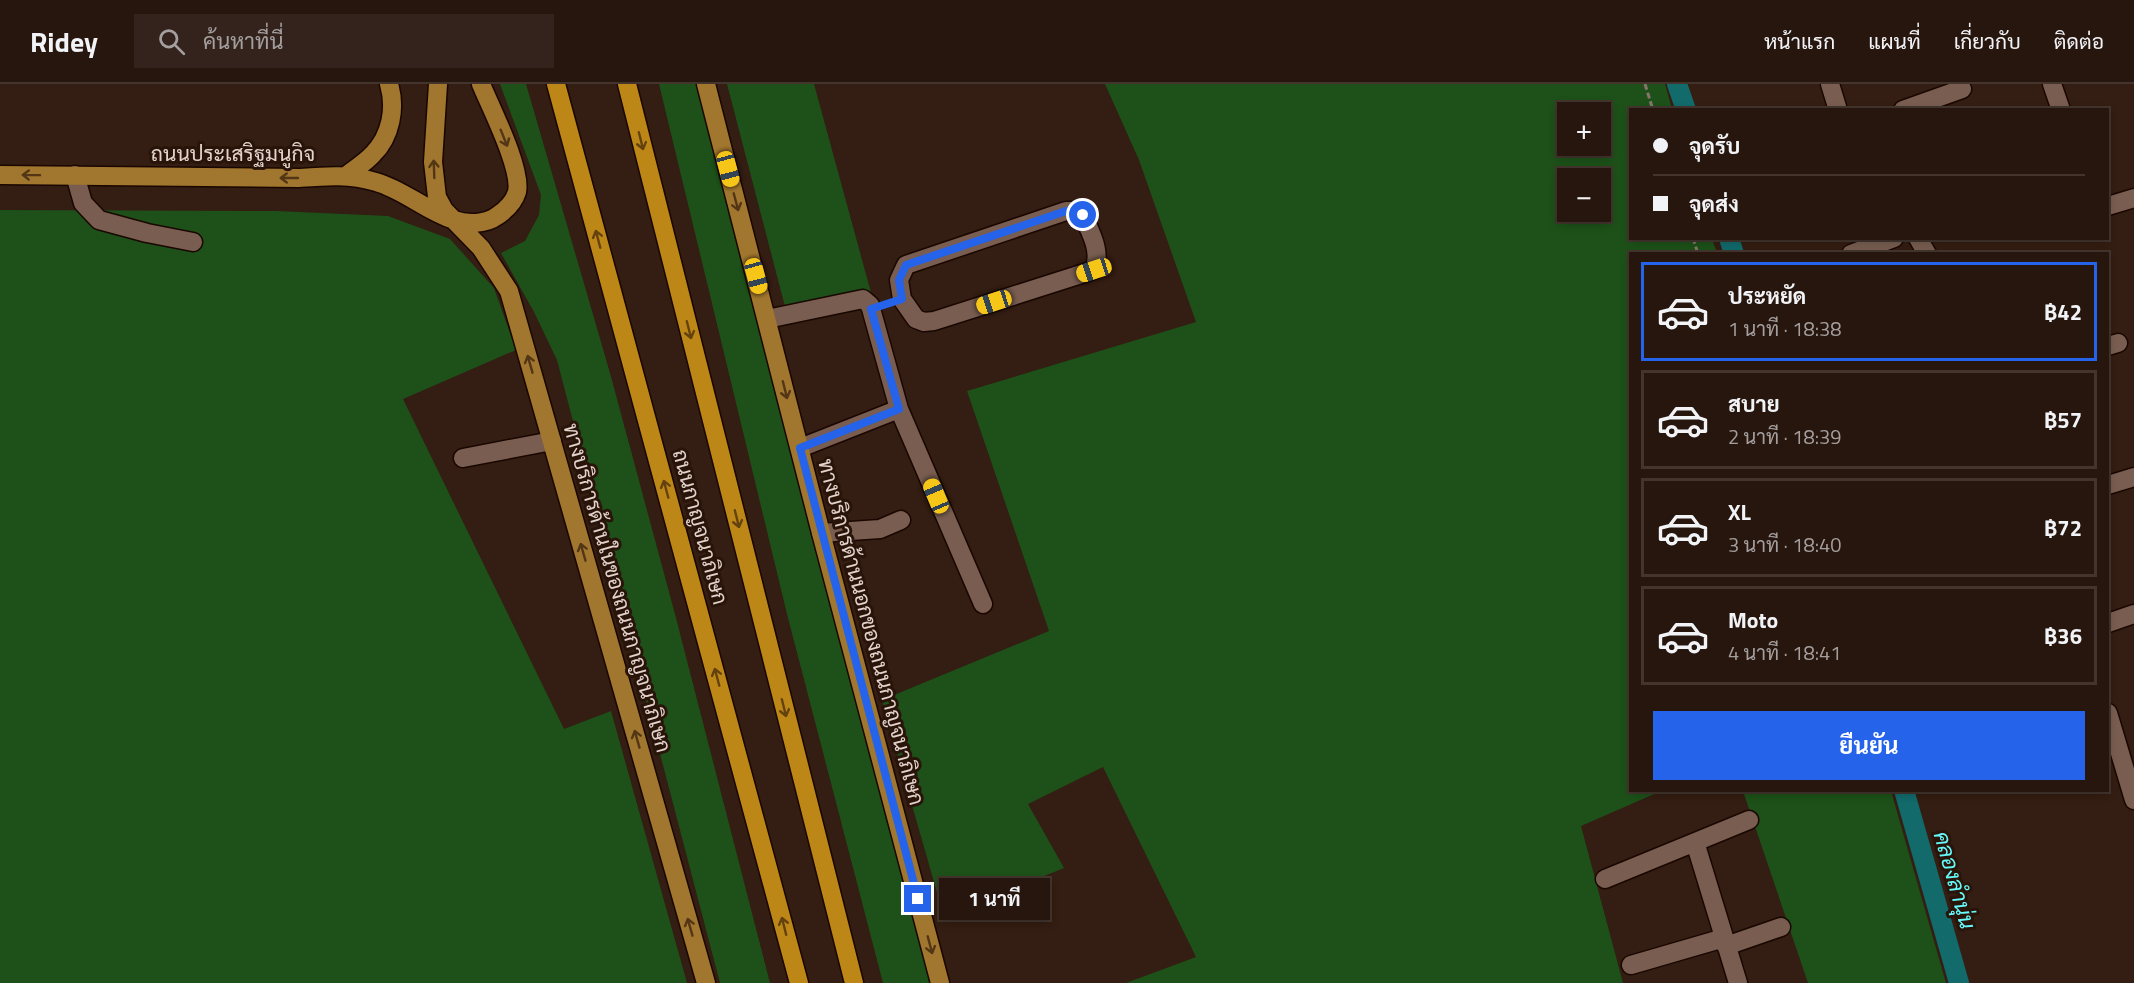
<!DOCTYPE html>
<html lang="th">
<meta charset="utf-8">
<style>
:root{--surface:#27160e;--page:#33231c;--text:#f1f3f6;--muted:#a49f9e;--line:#43352e;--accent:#2563eb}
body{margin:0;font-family:"Titillium Web",Sarabun,sans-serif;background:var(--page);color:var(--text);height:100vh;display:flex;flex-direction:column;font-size:22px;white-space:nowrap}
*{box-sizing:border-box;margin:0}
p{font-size:20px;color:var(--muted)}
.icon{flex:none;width:33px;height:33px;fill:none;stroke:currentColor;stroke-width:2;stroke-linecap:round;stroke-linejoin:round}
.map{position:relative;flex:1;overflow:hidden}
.drawer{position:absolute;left:1629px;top:168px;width:480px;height:540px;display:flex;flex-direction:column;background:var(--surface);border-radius:0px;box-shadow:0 3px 9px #0003,0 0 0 2px var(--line)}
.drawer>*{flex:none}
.hud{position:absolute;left:1629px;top:24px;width:480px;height:132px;border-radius:0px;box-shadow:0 3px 9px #0003,0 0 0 2px var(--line);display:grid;align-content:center;height:132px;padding:0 24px;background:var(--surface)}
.tools{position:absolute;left:1557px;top:18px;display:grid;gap:12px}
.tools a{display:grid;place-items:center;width:54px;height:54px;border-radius:0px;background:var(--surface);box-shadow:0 3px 9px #0003,0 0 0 2px var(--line);font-size:30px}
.end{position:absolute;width:27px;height:27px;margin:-14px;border:8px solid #2563eb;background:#fff;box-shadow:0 0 0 3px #fff}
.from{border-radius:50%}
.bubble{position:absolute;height:42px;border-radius:0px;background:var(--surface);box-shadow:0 3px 9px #0003,0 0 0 2px var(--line);font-size:20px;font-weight:700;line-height:42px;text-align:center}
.car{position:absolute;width:18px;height:36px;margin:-18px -9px;border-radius:8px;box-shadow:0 0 4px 2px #0007;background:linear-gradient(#f5c518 24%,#345 0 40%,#f5c518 0 76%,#345 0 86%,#f5c518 0)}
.hud b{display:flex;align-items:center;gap:21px;height:57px;font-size:22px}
.hud b+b{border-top:2px solid var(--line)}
.hud i{width:15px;height:15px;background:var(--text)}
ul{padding:10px 0 0;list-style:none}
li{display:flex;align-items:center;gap:18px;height:99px;margin:0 12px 9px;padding:0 12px;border:3px solid var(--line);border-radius:0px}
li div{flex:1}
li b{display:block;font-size:22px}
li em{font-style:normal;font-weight:700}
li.current{border-color:var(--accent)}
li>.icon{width:54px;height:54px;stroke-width:1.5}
.primary-button{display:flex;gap:12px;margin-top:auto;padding:12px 24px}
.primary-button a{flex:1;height:69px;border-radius:0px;background:var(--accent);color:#fff;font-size:24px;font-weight:700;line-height:69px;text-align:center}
header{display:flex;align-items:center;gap:36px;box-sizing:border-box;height:84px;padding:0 30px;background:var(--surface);border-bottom:2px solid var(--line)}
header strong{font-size:28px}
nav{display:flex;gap:33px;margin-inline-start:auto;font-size:21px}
.search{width:420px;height:54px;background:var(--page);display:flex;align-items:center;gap:15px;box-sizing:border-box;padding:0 21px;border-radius:0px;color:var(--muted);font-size:22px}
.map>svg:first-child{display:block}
.green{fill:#1d5119;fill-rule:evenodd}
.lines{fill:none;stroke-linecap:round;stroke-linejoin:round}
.canal{stroke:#126a6b;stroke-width:20}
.minor-casing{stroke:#1a0701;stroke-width:21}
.major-casing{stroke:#1a0701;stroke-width:21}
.highway-casing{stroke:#1a0701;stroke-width:21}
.path{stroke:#88746b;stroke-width:3;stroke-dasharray:6 3;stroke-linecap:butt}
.minor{stroke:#785d50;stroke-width:18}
.major{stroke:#a1762e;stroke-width:18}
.highway{stroke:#bd8717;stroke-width:18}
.oneway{stroke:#533616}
.oneway2{stroke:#64420f}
.route{stroke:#2563eb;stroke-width:8}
.labels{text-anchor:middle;stroke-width:6;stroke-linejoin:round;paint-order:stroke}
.street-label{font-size:21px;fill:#e3d3cc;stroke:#291409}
.water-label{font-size:22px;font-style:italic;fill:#65fbfc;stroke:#291409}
</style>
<header>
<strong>Ridey</strong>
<div class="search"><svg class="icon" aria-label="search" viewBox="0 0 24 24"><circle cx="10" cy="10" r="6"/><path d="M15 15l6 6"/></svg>ค้นหาที่นี่</div>
<nav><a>หน้าแรก</a><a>แผนที่</a><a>เกี่ยวกับ</a><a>ติดต่อ</a></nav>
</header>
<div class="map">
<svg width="2134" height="899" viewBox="0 0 2134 899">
<rect width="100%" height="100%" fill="#341d12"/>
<path class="green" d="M500 0H526L610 289 676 534 770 899H720L557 276 534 228 501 169 525 157 539 131 541 111Z
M659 0H700L931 899H883L787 530Z
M727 0H814L873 216 789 238Z
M1105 0H1665L1672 25 1630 26V154L1712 155 1717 169 1630 170V706L1661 707 1581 742 1623 899H1126L1196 873 1103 683 1028 720 1064 784 944 833 882 616 1049 547 967 307 1196 238 1139 76ZM1568 28H1600V62H1568ZM1600 94V128H1568V94Z
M0 126 276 127 388 132 450 155 494 204 516 266 403 315 564 645 611 627 687 899H0Z
M1743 707H1891L1946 899H1808Z"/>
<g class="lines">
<path class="canal" d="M1677 0 1686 26
M1729 154 1734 170
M1904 706 1959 899"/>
<defs>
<path id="minor" d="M1830 0 1838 26
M2052 0 2061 26
M1903 26 1962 5
M75 91 83 119 99 136 147 149 193 158
M2108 122 2134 114
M1066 127H1073L1083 131C1090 148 1102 167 1094 186L934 237 924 238 916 235 902 215 899 196 906 181Z
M1918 154 1927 170
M1851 170 1894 154
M767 235 863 215 870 221 899 325 800 364
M2108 262 2118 259
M899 325 983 520
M463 374 552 357
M2108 401 2134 393
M821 449 880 445 901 436
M2108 539 2134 530
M2108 629 2134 716
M1695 758 1738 899
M1605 795 1749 736
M1726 862 1781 843
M1631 881 1724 854"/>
<path id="major" d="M438 0 433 78 437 113 444 126 481 164 509 207 706 899
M706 0 821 449 940 899
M0 91 299 94C326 92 350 90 376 98 404 106 426 127 454 136 467 141 486 140 497 132 506 126 514 118 517 108 522 85 491 24 481 0
M347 91C356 84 366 78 373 70 391 52 396 24 389 0"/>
<path id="highway" d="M556 0 799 899
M627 0 854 899"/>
</defs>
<use href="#minor" class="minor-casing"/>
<use href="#major" class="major-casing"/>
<use href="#highway" class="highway-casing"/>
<path class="path" d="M1645 0 1653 26
M1693 154 1698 170"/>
<use href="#minor" class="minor"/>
<use href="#major" class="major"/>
<use href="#highway" class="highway"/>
</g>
<defs><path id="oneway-shaft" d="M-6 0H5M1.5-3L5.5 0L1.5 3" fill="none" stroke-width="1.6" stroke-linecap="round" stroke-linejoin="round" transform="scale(1.5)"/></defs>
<g class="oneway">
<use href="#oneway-shaft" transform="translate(504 54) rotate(68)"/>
<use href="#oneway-shaft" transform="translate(434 85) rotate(-92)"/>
<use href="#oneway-shaft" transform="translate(31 91) rotate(-179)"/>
<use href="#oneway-shaft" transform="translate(289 94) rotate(-180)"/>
<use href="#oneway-shaft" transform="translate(736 118) rotate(75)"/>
<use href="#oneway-shaft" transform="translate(530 280) rotate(-106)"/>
<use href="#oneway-shaft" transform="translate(785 306) rotate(76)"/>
<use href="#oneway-shaft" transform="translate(583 468) rotate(-106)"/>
<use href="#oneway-shaft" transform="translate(637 655) rotate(-106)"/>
<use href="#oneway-shaft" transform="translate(690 843) rotate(-106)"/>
<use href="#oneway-shaft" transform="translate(930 861) rotate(75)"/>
</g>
<g class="oneway2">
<use href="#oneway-shaft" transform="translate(641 57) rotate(76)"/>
<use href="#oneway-shaft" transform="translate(598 155) rotate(-105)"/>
<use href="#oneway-shaft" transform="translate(689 246) rotate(76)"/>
<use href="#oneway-shaft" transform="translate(666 405) rotate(-105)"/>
<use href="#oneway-shaft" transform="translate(737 435) rotate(76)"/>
<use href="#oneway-shaft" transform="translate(717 593) rotate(-105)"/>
<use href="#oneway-shaft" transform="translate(784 624) rotate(76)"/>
<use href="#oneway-shaft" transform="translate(784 842) rotate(-104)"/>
</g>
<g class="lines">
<path class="route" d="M918 815 800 364 899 325 871 225 902 215 899 196 906 181 1066 127H1073L1083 131"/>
</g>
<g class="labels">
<g class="street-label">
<text x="233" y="77">ถนนประเสริฐมนูกิจ</text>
<text transform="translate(700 443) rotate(75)" y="7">ถนนกาญจนาภิเษก</text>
<text transform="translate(617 504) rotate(74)" y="7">ทางบริการด้านในของถนนกาญจนาภิเษก</text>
<text transform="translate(871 548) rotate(75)" y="7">ทางบริการด้านนอกของถนนกาญจนาภิเษก</text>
</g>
<g class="water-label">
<text transform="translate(1955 796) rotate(74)" y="8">คลองลำนุ่น</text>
</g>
</g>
</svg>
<div class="tools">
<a>+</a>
<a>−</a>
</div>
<i class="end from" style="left:1083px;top:131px"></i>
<i class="end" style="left:918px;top:815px"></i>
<div class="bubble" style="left:939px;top:794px;width:111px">1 นาที</div>
<i class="car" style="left:728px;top:85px;rotate:165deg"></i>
<i class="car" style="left:1094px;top:186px;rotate:252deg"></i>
<i class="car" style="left:756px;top:192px;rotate:165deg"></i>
<i class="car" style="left:994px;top:218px;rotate:252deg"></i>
<i class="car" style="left:936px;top:412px;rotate:337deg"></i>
<div class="hud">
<b><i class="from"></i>จุดรับ</b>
<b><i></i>จุดส่ง</b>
</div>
<section class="drawer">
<ul>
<li class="current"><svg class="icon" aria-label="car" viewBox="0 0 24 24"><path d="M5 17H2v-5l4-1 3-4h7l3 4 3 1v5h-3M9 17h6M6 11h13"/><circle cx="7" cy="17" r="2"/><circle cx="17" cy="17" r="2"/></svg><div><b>ประหยัด</b><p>1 นาที · 18:38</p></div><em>฿42</em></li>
<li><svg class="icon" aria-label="car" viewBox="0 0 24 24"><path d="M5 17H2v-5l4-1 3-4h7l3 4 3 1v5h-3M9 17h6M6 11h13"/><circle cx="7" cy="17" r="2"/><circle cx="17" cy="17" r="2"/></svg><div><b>สบาย</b><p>2 นาที · 18:39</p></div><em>฿57</em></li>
<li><svg class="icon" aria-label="car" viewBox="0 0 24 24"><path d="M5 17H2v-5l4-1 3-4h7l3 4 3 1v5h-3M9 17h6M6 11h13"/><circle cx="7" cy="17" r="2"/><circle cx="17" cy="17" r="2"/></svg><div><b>XL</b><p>3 นาที · 18:40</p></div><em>฿72</em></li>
<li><svg class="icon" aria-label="car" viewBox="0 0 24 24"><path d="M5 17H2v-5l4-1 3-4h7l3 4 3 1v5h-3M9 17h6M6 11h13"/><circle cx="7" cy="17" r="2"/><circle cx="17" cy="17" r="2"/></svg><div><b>Moto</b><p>4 นาที · 18:41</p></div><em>฿36</em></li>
</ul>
<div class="primary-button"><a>ยืนยัน</a></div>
</section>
</div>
